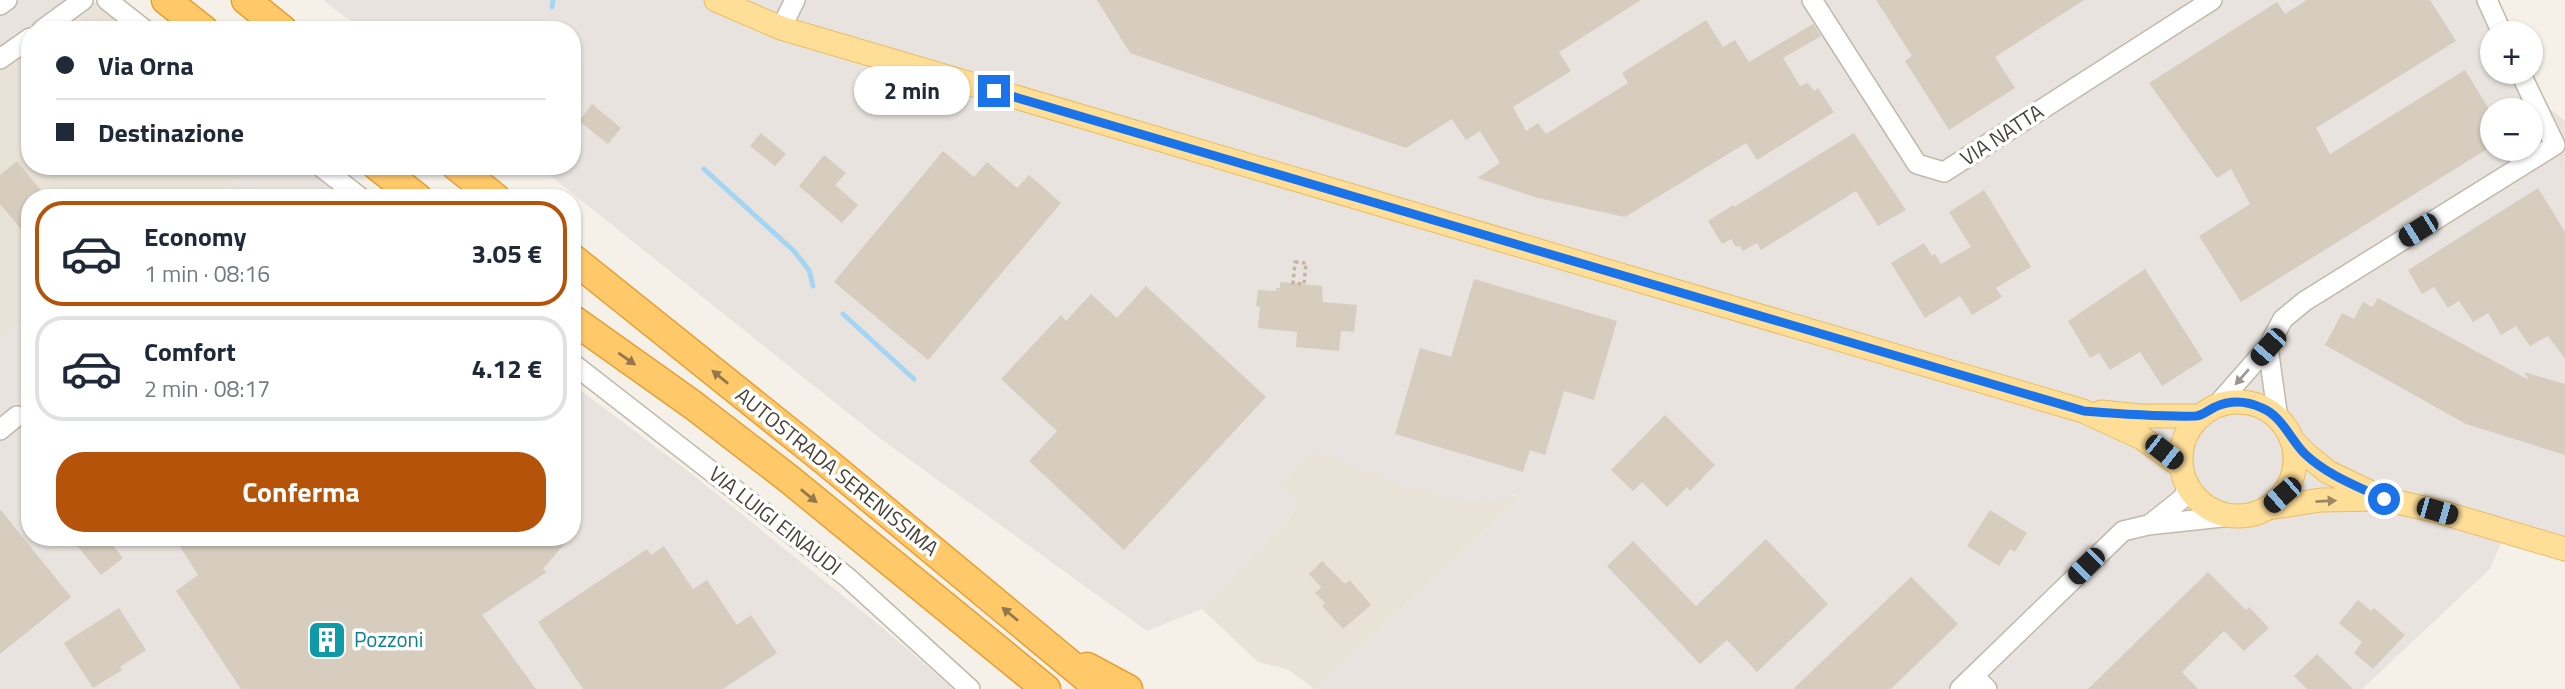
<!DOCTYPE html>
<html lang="it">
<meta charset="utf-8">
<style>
:root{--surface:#fff;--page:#f6f6f7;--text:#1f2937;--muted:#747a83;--line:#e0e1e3;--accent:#b45309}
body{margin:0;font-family:"Titillium Web",sans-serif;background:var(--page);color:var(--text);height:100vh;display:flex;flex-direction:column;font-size:26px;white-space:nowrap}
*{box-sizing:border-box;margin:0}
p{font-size:23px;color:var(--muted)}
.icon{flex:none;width:38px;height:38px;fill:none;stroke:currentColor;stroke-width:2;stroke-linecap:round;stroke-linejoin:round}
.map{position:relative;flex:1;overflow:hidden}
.sheet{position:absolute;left:21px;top:189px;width:560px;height:357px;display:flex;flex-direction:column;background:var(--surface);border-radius:28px;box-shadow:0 2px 5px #0004}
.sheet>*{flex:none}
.banner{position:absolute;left:21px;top:21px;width:560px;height:154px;border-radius:28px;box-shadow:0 2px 5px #0004;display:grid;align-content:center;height:154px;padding:0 35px;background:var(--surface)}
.controls{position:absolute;left:2480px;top:21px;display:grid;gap:14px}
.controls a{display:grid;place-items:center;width:63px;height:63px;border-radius:50%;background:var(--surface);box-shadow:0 2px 5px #0004;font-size:35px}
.end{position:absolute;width:32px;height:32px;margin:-16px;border:9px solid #1a73e8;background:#fff;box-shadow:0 0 0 4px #fff}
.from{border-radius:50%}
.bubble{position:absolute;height:49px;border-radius:24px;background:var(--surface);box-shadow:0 2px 5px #0004;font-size:23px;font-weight:700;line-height:49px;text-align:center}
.car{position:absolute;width:21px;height:42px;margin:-21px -10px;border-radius:9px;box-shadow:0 0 5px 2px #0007;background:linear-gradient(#222 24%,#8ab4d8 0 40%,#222 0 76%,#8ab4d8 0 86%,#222 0)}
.banner b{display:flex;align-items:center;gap:24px;height:66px;font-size:26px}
.banner b+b{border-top:2px solid var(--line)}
.banner i{width:18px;height:18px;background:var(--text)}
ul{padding:12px 0 0;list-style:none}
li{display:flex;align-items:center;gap:21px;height:105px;margin:0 14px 10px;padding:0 21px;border:4px solid var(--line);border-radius:28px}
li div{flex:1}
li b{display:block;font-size:26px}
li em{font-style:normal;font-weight:700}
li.current{border-color:var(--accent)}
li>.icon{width:63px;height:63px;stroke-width:1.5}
.button{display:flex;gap:14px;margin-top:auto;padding:14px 35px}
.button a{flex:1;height:80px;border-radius:28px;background:var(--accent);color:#fff;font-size:28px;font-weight:700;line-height:80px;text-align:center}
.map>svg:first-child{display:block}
.residential{fill:#e9e3d7}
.industrial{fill:#e8e3de;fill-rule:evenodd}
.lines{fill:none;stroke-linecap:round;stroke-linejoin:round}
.stream{stroke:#a4d5f3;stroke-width:5}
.building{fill:#d7cdbe}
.minor-casing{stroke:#c1b9ab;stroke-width:22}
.major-casing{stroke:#e9bd64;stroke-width:25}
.highway-casing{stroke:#e49f35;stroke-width:31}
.path{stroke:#c4b49c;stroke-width:3.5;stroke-dasharray:3.5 3.5;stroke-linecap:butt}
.minor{stroke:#fff;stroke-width:19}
.major{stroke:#ffdf98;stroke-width:23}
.highway{stroke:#ffc96a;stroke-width:28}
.oneway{fill:#92784b}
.oneway2{fill:#9b9791}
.oneway3{fill:#9b8963}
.route{stroke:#1a73e8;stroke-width:9}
.labels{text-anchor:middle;stroke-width:7;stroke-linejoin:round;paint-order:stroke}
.street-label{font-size:21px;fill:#494237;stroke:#fff}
.culture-label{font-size:21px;fill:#0d838f;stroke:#fff;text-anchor:start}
</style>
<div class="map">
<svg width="2565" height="689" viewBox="0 0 2565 689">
<rect width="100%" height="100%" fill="#f5f1e9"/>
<path class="residential" d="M99 5 128 30H67Z
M30 45V166H259L212 198H30V318L0 338V67Z
M2521 86 2565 121V180Z
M1312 450 1513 496 1531 487 1314 689 1287 669 1258 662 1202 609 1302 504 1280 487Z"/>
<path class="industrial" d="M0 0H91L99 5 67 30H30L0 67Z
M323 0H2482L2492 33V72H2514L2565 180V557L2503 538 2490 569 2362 689H1314L1529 489 1497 501 1465 502 1404 487 1312 450 1281 487 1302 504 1202 609 1147 631 877 436 538 166H572V30H362ZM2492 110H2530V149H2492Z
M259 166H311L349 198H212Z
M30 318V537H572V384L693 475 884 629 954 689H0V338Z"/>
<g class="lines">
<path class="stream" d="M552 7 553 0
M704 169 794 251 809 270 813 286
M843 314 914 379"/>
</g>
<path class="building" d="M1097 0H1641L1559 52 1571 71 1513 107 1526 131 1538 123 1546 134 1628 83 1622 73 1706 20 1723 47 1735 40 1749 62 1813 24 1821 36 1783 58 1800 86 1808 83 1814 91 1818 88 1834 112 1757 160 1746 143 1625 217 1538 198 1477 178 1500 163 1480 131 1466 140 1452 119 1406 148 1130 53Z
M1876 0H2084L1995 57 2015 88 1949 130 1905 61 1912 56Z
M2307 0H2430L2456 41 2316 128 2330 154 2465 70 2492 114V146L2241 302 2199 236 2250 204 2231 169 2217 178 2149 83 2277 2 2285 14Z
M592 104 621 128 608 144 579 121Z
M761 133 786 154 775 166 750 146Z
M1854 133 1906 210 1878 226 1856 191 1761 250 1757 243 1743 251 1740 246 1736 247 1731 239 1722 244 1708 221 1733 205 1734 207Z
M943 151 974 177 987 162 1017 188 1029 175 1061 203 928 360 834 282Z
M824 155 846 173 835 185 858 205 842 223 799 186Z
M17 161 47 198H30V240L0 204V175Z
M2538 188 2565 232V359L2548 336 2530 346 2516 326 2501 335 2488 313 2473 322 2459 301 2448 308 2434 287 2422 294 2408 270Z
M1984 190 2031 267 1996 288 2002 297 1972 315 1960 296 1925 318 1891 263 1924 243 1932 256 1935 254 1941 264 1971 247 1949 212Z
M2145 269 2203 360 2162 386 2140 352 2110 370 2099 353 2090 358 2068 321Z
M1474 279 1617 321 1594 400 1564 391 1545 455 1530 450 1523 472 1395 434 1420 348 1451 357Z
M1280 282 1322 286 1323 302 1357 305 1354 332 1341 331 1339 351 1296 347 1297 332 1258 328 1260 307 1256 306 1258 290 1276 291V288H1280Z
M1146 286 1266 397 1124 550 1029 461 1057 431 1001 379 1061 315 1066 321 1091 294 1117 318Z
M2378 298 2529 380 2524 372 2565 384V455L2466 424 2325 345 2342 313 2354 319 2363 302 2372 307Z
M1665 415 1715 465 1690 491 1687 487 1667 507 1642 482 1633 491 1611 470Z
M0 509 71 597 0 654Z
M1990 510 2027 533 2015 552 2010 549 1999 566 1967 546Z
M70 537H106L123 558 101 575Z
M174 537H570L543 569 547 572 482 615 536 689H241L176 591 198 575Z
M1766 539 1828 604 1757 672 1727 640 1700 664 1607 566 1633 541 1696 606Z
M664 546 693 589 707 580 737 625 751 615 777 653 723 689H583L538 622 647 549 651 555Z
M1322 561 1345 584 1350 580 1371 605 1343 629 1322 606 1325 603 1315 593 1321 587 1309 574Z
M2208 572 2246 610 2249 607 2269 628 2244 651 2224 631 2182 672 2198 689H2088Z
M1911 577 1958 624 1891 689H1793Z
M2358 600 2371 611 2374 608 2405 635 2373 669 2354 653 2362 642 2339 623Z
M119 608 146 650 120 667 122 670 93 688 64 643Z
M2317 654 2353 689H2307L2294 676Z"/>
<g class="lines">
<defs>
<path id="minor" d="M107 0 145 30
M1812 0 1917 164 1944 172 2212 0
M2487 0 2502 33
M0 5 7 0
M781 28 795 0
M42 30 83 0
M0 59 30 38
M320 166 361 198
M2268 347 2278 419
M572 363 847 577 970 689
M2216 406 2268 347 2283 319 2305 301 2555 145 2520 72
M0 430 17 416
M2149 525 2183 498 2188 486
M1974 676 1987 689
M1960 689 2123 531 2148 525 2231 516"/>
<path id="major" d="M716 0 781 28 2083 411 2142 438 2181 466
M2181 459a57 57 0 1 1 114 0a57 57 0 1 1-114 0Z
M2101 412 2140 416H2201
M2291 439 2307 455 2328 472 2384 499 2437 511 2565 549
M2268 508 2321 500 2381 499"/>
<path id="highway" d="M166 0 204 30
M246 0 283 30
M377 166 418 198
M456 166 496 198
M572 258 824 460 1100 689
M572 319 693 405 789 479 1046 689
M1087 667 1128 689"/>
</defs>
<use href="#minor" class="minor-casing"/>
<use href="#major" class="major-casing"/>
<use href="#highway" class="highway-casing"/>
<path class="path" d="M1295 262 1306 263 1304 284 1293 283Z"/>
<use href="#minor" class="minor"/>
<use href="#major" class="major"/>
<use href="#highway" class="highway"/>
</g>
<defs><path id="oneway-solid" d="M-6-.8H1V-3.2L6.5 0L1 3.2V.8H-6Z" transform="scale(1.75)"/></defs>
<g class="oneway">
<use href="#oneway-solid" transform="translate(627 359) rotate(35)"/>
<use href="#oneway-solid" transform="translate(720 377) rotate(-141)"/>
<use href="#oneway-solid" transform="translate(809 496) rotate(39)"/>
<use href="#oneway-solid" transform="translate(1010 614) rotate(-140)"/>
</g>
<use class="oneway2" href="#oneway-solid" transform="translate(2242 377) rotate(131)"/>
<use class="oneway3" href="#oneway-solid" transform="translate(2326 501) rotate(-3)"/>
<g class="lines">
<path class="route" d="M994 91 2084 411C2121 414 2158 417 2196 416 2204 415 2208 410 2215 407 2230 400 2247 401 2262 408 2282 416 2290 439 2305 454 2327 475 2357 486 2384 499"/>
</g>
<defs>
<symbol id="building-square" viewBox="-11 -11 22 22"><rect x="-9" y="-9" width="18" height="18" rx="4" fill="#0f9aa8" stroke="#fff"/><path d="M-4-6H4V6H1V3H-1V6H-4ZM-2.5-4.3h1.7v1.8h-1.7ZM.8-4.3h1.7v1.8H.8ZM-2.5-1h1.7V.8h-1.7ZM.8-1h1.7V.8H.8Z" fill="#fff"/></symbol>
</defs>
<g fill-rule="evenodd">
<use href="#building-square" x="305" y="618" width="44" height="44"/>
</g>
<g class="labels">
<g class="street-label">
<text transform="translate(2002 135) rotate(-33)" y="7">VIA NATTA</text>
<text transform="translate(837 472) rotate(39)" y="7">AUTOSTRADA SERENISSIMA</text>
<text transform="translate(775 521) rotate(38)" y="7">VIA LUIGI EINAUDI</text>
</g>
<g class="culture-label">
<text x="354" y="647">Pozzoni</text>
</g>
</g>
</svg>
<div class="controls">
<a>+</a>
<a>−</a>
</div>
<i class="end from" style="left:2384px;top:499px"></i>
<i class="end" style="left:994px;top:91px"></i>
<div class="bubble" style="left:854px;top:66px;width:116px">2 min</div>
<i class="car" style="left:2418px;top:230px;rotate:238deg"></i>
<i class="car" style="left:2268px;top:347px;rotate:221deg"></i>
<i class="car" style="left:2164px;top:452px;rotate:128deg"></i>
<i class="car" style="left:2282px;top:495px;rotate:229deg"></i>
<i class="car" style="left:2437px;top:511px;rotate:106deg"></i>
<i class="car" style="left:2086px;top:566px;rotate:225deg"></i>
<div class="banner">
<b><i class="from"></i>Via Orna</b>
<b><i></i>Destinazione</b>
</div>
<section class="sheet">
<ul>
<li class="current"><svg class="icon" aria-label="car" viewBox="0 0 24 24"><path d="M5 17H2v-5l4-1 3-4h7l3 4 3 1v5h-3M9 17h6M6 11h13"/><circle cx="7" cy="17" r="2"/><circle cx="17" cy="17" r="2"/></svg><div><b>Economy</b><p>1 min · 08:16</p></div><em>3.05 €</em></li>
<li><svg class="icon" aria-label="car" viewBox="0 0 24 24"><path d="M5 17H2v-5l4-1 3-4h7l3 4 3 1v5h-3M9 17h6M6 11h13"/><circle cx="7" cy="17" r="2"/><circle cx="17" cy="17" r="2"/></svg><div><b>Comfort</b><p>2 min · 08:17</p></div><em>4.12 €</em></li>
</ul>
<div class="button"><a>Conferma</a></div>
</section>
</div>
